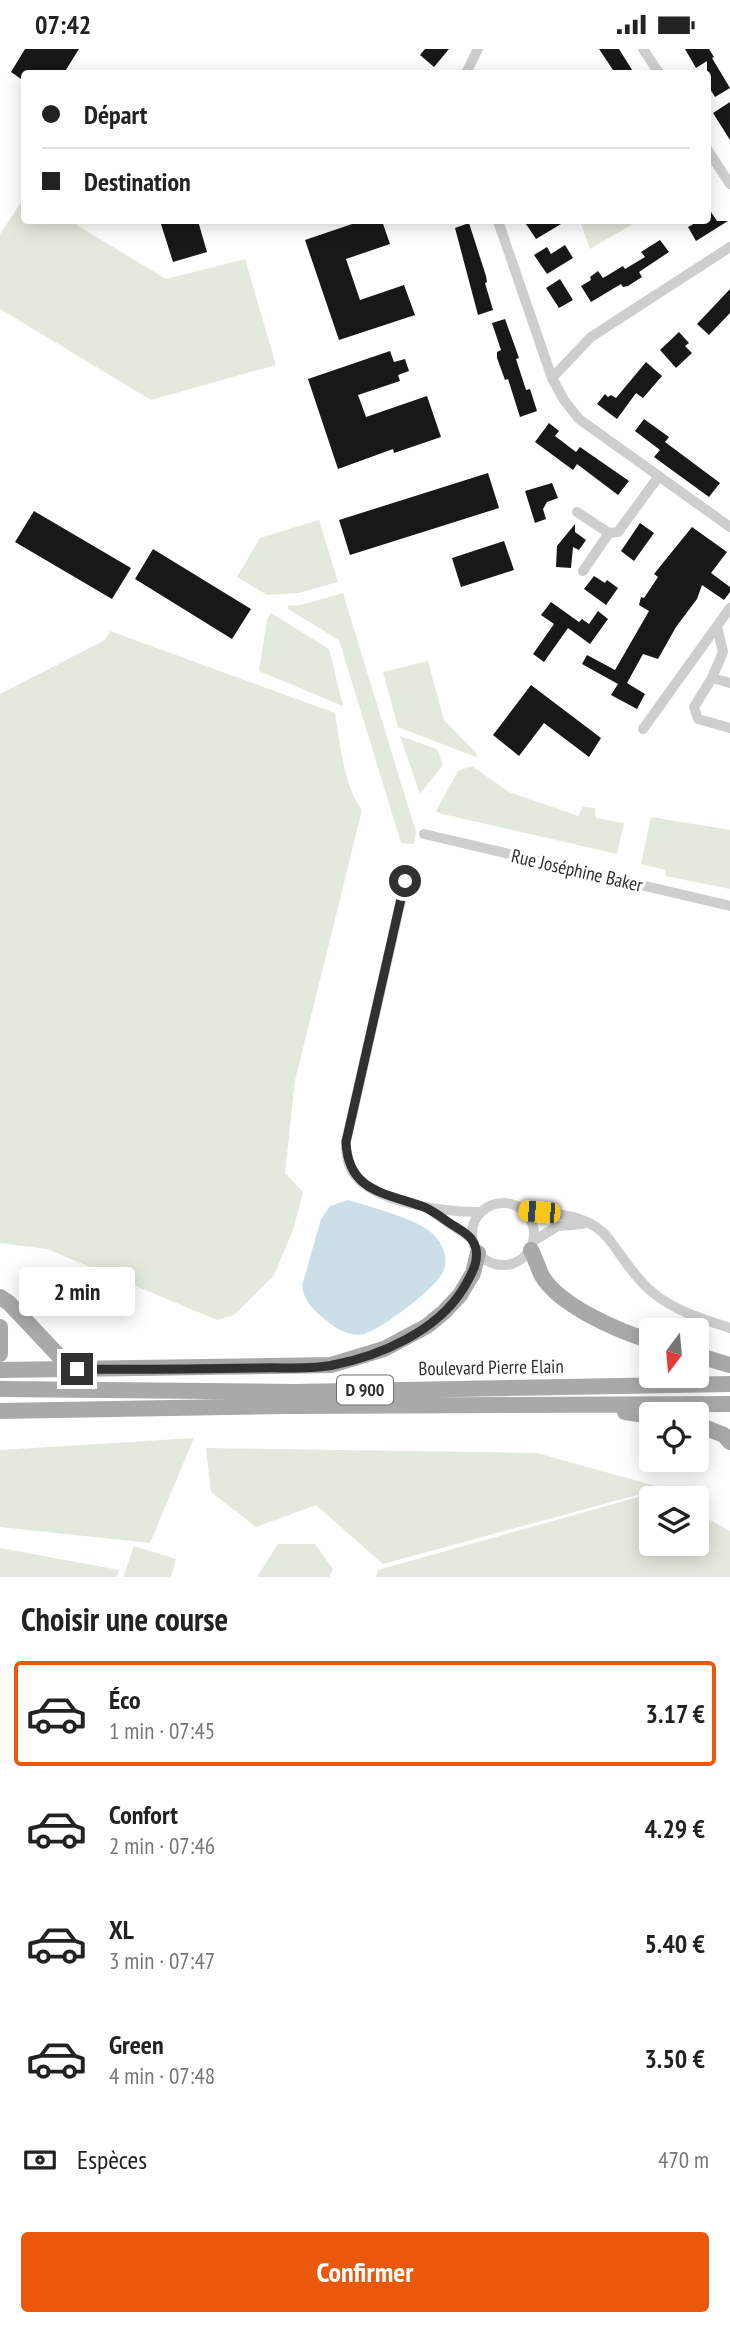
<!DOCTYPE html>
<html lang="fr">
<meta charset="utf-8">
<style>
:root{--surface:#fff;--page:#f2f2f2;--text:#222;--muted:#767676;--line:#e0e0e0;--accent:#ea580c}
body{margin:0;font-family:"PT Sans Narrow",sans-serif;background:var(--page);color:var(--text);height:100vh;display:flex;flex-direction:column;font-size:26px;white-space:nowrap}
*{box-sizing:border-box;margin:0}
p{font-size:23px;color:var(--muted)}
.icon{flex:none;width:38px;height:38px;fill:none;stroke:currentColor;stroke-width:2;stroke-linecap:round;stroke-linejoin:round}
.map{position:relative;height:1528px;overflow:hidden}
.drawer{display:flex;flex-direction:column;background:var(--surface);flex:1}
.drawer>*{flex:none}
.top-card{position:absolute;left:21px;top:21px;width:690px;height:154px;border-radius:7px;box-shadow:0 4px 18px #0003;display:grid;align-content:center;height:154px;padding:0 21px;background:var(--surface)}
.needle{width:46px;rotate:196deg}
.fabs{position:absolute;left:639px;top:1269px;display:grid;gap:14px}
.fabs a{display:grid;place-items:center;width:70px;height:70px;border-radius:7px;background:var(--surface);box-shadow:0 4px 18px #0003;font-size:35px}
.end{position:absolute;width:32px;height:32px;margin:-16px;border:9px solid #313131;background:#fff;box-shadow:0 0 0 4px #fff}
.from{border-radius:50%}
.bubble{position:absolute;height:49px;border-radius:7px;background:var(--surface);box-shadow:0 4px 18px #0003;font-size:23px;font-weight:600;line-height:49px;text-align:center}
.car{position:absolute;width:21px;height:42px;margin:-21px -10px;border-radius:9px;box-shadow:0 0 5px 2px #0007;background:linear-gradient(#f5c518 24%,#345 0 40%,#f5c518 0 76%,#345 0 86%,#f5c518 0)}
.top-card b{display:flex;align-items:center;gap:24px;height:66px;font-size:26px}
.top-card b+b{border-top:2px solid var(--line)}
.top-card i{width:18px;height:18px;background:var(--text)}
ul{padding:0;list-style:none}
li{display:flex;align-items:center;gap:21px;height:105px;margin:0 14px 10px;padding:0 7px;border:4px solid transparent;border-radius:7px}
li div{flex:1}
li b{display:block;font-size:26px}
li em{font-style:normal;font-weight:600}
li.selected{border-color:var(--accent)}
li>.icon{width:63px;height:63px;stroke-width:1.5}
h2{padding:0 21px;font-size:32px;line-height:84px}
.pay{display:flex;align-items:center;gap:18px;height:77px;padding:0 21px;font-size:26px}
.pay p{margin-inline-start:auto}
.button{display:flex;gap:14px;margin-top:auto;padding:14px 21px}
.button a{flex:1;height:80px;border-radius:7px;background:var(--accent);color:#fff;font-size:28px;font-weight:600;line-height:80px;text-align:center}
.status{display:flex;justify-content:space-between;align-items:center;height:49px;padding:0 35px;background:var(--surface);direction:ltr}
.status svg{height:19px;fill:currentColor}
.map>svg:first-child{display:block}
.green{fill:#e4e9dd}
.water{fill:#ccdee7}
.building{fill:#181818}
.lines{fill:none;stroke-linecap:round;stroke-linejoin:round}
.street{stroke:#cecece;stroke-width:10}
.primary{stroke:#a9a9a9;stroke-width:16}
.route{stroke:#313131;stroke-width:9}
.labels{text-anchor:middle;stroke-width:7;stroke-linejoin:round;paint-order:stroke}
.shield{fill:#fff;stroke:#6f6f6f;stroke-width:2}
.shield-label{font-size:18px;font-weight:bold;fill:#313131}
.street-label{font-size:19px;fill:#313131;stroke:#fff}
</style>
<div class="status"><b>07:42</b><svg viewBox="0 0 49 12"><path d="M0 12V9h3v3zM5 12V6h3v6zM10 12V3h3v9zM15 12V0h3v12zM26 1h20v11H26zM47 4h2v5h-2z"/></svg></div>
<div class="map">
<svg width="730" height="1528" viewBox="0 0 730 1528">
<rect width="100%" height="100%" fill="#fff"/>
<path class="green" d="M24 149V172H70L166 230 245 210 276 316 151 351 0 260V185Z
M580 172H638L590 200Z
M319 471 338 533 299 544 267 546 237 528 260 489Z
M343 544 416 783 414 795 401 794 339 591 288 560V557L301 556Z
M271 564 329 600 343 657 259 622 267 571Z
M110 582 335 664C339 692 345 740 362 761L295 1032 285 1124 303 1143 293 1181 274 1226 234 1266 217 1271 47 1200 0 1194V645L105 591Z
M428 612 444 671 477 705 476 708 398 678 383 623Z
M400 687 437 700 443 716 420 745Z
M472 717 509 743 578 767 583 758 595 759 596 769 624 774 617 805 438 764 436 762 458 722Z
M651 768 730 781V840L665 827 666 821 641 815Z
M194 1389 150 1494 0 1478V1401Z
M206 1399 537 1404 663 1439 383 1515 316 1456 256 1478 211 1443Z
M656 1443 667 1449H651V1494H696L697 1464 730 1482V1528H376L378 1521Z
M278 1495H315L333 1520 329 1528H257Z
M134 1497 176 1510 171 1528H123Z
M0 1499 119 1521 117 1528H0Z"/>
<path class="water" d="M348 1151C371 1158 410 1168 428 1181 441 1190 450 1208 443 1223 435 1240 383 1279 364 1285 348 1289 332 1277 321 1267 311 1258 304 1251 302 1237L321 1170 330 1157Z"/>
<path class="building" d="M25 0H79L64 24H24V32L11 23Z
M425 0H449L434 18 420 6Z
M599 0H619L634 24H615Z
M685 0H709L714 8 712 9 730 39 715 48 707 35V12L696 19Z
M730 53V91L713 64Z
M707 157 717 172H728L696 192 688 178 699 172H707Z
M160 172H198L207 203 173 213Z
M361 172H382L390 195 346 210 360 251 404 236 415 266 339 291 305 191Z
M524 172H566L536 190Z
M469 174 486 227 487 233 485 234 493 261 478 266 455 179Z
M660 191 669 203 639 223 642 228 628 237 623 238 621 235 591 253 581 237 591 231 590 228 598 222 603 229 623 217 625 220 645 208 641 203Z
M565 196 573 209 547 225 534 206 547 198 551 205Z
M560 230 573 251 559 259 546 239Z
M730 240V264L709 286 697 275Z
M505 270 519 309 516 310 526 341 530 340 537 362 520 368 508 330 505 331 497 309V303L501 301 492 274Z
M679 283 689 294 685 297 692 304 676 319 660 301Z
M390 302 394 313 405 310 409 322 398 326 400 332 358 346 366 368 427 347 441 388 394 404 393 400 338 420 308 330Z
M646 313 662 327 643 349 636 344 617 370 597 355 605 345 608 348 611 346 616 349Z
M644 370 669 388 665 393 720 434 709 448 654 408 660 401 635 382Z
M549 374 559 382 555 387 576 403 580 398 629 432 618 446 577 415 573 421 535 393Z
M488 424 499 459 350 506 339 471Z
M552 434 558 449 547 453 543 460 546 470 535 474 525 442Z
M34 462 131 519 112 550 15 493Z
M640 474 654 484 634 512 621 502Z
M575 475V483L586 491 579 501 573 498 571 519 556 518 557 497Z
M692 478 727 503 711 524 730 538V543L724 551 702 536 697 550 676 578 658 610 643 605 627 634 645 645 637 660 611 646 618 635 582 615 587 606 615 621 649 562 639 556 641 548 644 549 658 528 654 525Z
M504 492 514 521 461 538 452 509Z
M153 500 251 560 232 590 135 530Z
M594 527 605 534 607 531 618 539 606 556 584 540Z
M551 553 579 573 582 570 589 575 598 562 608 570 590 595 568 579 544 613 533 605 554 575 541 566Z
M531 636 601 689 589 708 544 674 519 707 493 686Z"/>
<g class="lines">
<path class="street" d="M643 0 659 24
M466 24 478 0
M707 100 730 135
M498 172 552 329 564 351 579 370 730 478
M552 329 591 288 730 198
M577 463 609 484 618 483 659 427
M583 522 609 484
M717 578 723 603 712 629 694 658 698 670 730 679
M712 629 730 634
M643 680 730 559
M424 785 730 857
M407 825 346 1093C346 1105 347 1115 354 1125 375 1155 447 1163 481 1163
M472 1185a31 31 0 1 1 62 0a31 31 0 1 1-62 0Z
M430 1161 472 1190
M524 1161C552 1164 589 1165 608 1189 622 1207 635 1229 652 1243 675 1262 702 1270 730 1279
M535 1191 558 1177 583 1175"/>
<path class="primary" d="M531 1201C535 1209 538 1219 542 1227 560 1257 618 1282 651 1292
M0 1248 9 1254 59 1307 77 1320
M0 1278V1305
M696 1306 730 1316
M0 1321 331 1316 384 1300 427 1277 444 1263 460 1246 473 1224 478 1204
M0 1340 294 1343 730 1335
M0 1362 284 1357 730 1355
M625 1363 651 1367
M696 1375 724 1386 730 1393"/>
</g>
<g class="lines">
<path class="route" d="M77 1320C138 1321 198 1320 258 1319 282 1318 310 1321 333 1316 380 1307 437 1282 463 1240 472 1225 483 1207 472 1191 468 1184 457 1179 451 1175 442 1169 434 1162 424 1158 386 1144 348 1143 346 1093L405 832"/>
</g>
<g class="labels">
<rect class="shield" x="337" y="1326.5" width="56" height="29" rx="5"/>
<g class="shield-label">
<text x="365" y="1347">D 900</text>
</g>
<g class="street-label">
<text transform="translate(577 821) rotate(13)" y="7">Rue Joséphine Baker</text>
<text transform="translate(491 1318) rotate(-1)" y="7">Boulevard Pierre Elain</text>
</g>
</g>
</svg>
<div class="fabs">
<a><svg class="needle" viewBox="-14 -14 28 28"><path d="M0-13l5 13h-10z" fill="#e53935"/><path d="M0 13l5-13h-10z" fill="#767676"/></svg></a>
<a><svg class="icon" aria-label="locate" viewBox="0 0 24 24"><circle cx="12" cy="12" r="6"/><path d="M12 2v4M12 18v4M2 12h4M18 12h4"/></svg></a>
<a><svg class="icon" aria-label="layers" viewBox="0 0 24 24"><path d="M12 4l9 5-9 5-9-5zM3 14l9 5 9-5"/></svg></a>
</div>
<i class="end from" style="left:405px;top:832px"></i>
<i class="end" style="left:77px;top:1320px"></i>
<div class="bubble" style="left:19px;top:1218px;width:116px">2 min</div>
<i class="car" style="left:539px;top:1163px;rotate:275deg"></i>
<div class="top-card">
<b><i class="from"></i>Départ</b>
<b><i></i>Destination</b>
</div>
</div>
<section class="drawer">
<h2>Choisir une course</h2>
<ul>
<li class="selected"><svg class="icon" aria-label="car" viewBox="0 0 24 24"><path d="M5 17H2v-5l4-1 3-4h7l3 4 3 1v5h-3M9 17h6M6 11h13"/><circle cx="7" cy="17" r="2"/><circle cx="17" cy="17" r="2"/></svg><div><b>Éco</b><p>1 min · 07:45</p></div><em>3.17 €</em></li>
<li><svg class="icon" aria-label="car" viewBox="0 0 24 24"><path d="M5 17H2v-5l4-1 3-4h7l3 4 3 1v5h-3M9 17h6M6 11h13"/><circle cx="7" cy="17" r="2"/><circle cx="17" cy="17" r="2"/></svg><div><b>Confort</b><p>2 min · 07:46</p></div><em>4.29 €</em></li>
<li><svg class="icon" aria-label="car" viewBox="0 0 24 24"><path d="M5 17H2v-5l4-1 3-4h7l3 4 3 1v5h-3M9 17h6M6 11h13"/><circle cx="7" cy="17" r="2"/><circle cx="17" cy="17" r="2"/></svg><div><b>XL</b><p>3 min · 07:47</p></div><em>5.40 €</em></li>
<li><svg class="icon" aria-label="car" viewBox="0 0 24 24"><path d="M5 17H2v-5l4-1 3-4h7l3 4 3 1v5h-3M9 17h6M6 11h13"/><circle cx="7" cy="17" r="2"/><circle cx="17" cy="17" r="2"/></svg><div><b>Green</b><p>4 min · 07:48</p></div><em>3.50 €</em></li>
</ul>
<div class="pay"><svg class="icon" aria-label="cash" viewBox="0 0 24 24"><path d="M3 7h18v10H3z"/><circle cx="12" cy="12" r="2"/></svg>Espèces<p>470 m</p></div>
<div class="button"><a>Confirmer</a></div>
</section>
